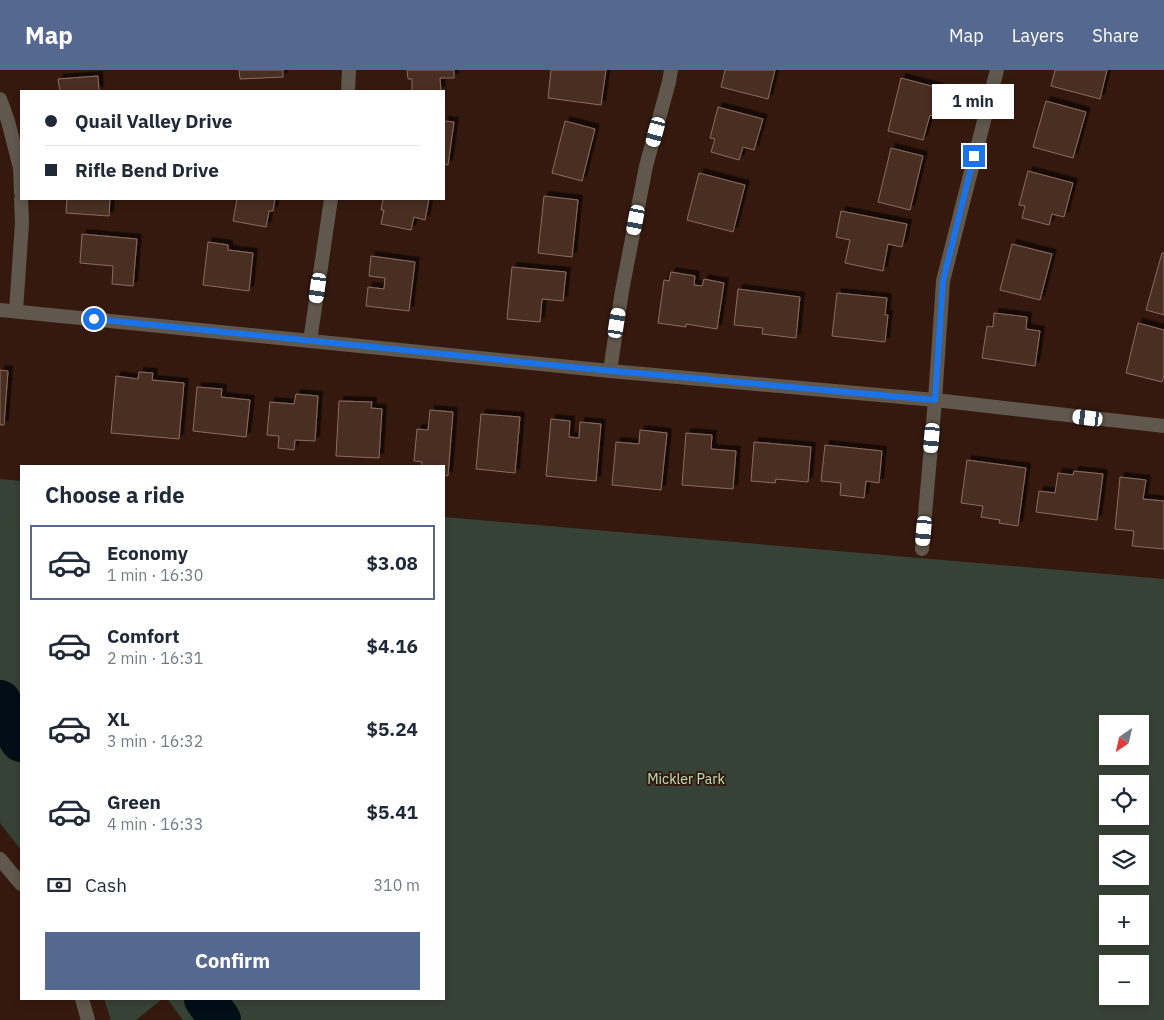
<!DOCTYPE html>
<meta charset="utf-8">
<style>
:root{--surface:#fff;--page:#f6f6f7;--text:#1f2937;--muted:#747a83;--line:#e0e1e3;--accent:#556890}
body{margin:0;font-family:"IBM Plex Sans",sans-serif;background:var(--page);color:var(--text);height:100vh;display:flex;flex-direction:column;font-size:19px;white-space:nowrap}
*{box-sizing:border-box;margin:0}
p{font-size:16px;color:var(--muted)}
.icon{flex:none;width:28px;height:28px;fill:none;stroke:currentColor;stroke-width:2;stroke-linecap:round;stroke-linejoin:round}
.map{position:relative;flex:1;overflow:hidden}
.drawer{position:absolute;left:20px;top:395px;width:425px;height:535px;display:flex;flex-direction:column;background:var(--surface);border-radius:0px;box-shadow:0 2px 8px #0003}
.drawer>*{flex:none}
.banner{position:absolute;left:20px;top:20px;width:425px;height:110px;border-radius:0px;box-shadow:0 2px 8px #0003;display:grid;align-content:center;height:110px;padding:0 25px;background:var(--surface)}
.needle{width:32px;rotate:214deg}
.tools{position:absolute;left:1099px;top:645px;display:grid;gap:10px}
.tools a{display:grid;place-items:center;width:50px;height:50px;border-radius:0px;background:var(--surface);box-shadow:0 2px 8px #0003;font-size:25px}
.end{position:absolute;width:22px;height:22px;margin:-11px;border:6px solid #1a73e8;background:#fff;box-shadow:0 0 0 2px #fff}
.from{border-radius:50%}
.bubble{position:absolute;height:35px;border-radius:0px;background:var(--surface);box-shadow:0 2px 8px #0003;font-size:16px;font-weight:700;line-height:35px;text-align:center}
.car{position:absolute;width:15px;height:30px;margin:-15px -8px;border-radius:6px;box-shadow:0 0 4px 1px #0007;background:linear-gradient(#fff 24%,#345 0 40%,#fff 0 76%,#345 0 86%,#fff 0)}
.banner b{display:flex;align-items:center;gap:18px;height:48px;font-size:19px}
.banner b+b{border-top:1px solid var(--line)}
.banner i{width:12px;height:12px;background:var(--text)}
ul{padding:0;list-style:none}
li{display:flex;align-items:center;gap:15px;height:75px;margin:0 10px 8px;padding:0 15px;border:2px solid transparent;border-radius:0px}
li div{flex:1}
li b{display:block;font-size:19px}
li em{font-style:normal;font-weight:700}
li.selected{border-color:var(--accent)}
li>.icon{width:45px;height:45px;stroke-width:1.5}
h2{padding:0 25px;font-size:22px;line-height:60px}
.pay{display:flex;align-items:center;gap:12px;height:55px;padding:0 25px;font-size:19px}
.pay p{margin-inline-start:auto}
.primary-button{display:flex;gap:10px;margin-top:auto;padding:10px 25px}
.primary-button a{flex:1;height:58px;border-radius:0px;background:var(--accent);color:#fff;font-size:20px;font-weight:700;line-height:58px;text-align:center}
header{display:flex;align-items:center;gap:30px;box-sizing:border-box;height:70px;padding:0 25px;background:var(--accent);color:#fff}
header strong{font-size:24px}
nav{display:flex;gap:28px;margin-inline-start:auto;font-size:18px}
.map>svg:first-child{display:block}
.green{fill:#374236;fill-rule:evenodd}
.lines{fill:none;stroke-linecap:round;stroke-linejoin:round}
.river{stroke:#000e16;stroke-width:42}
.building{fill:#4a2d22;stroke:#8d6b5e;filter:url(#shadow)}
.minor{stroke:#60584c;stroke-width:14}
.tertiary{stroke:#60584c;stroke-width:14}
.route{stroke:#1a73e8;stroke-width:6}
.labels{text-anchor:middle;stroke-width:4;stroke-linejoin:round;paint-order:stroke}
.park-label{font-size:14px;fill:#bae2b8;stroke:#35190e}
</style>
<header>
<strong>Map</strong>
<nav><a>Map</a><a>Layers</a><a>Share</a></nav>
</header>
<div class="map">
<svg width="1164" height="950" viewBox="0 0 1164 950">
<defs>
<filter id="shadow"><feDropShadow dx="4.5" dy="-4.5" stdDeviation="0" flood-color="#0009"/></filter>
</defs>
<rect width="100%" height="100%" fill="#35190e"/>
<path class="green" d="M0 409 21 411V780L0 753Z
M444 447 1164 509V950H183L167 929H444ZM1108 654H1140V686H1108ZM1108 714H1140V746H1108ZM1108 774H1140V806H1108ZM1108 834H1140V866H1108ZM1108 894H1140V926H1108Z
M104 929H162L136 950H111Z"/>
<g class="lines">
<path class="river" d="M0 631 8 649 21 671
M205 929 220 950"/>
</g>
<path class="building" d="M239 0H283V7L240 9Z
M407 0H454V8H440L441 21H412V9H408Z
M551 0H606L601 35 548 28Z
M725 0H775L768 29 721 17Z
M1055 0H1107L1100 29 1051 16Z
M98 6 99 21H60L58 9Z
M901 8 939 18 933 46 930 45 923 70 888 61Z
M1046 31 1086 42 1073 88 1033 77Z
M718 37 763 49 754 80 743 77 739 90 711 82 715 69 710 68Z
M444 51 454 52 448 95 444 94Z
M565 51 595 59 582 111 552 103Z
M891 78 923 86 910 140 878 132Z
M1028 101 1073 113 1064 147 1052 144 1049 155 1022 148 1025 136 1019 135Z
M699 103 745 115 733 162 687 150Z
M544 126 578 130 572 187 538 183Z
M67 129H110L109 146 66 143Z
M237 129H275L273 141H269L266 157 233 151Z
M383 129H429L425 150 414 147 411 160 381 154 384 140H381Z
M841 141 907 154 902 177 888 174 883 201 845 193 850 170 836 167Z
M82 164 137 169 133 216 112 214 113 196 80 193Z
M208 172 228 175V180L253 183 249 221 203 215Z
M1012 174 1052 184 1040 230 1000 220Z
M1162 183H1164V245L1146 240Z
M371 186 415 192 409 241 366 236 368 217 384 219 385 208 369 206Z
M512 197 566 202 563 231 542 229 540 252 507 249Z
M671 202 695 206 694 215 702 216 704 209 724 213 717 259 686 254V257L658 253 664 210 669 211Z
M738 219 800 227 796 268 762 264 763 258 734 255Z
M837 223 887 228 885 245H888L885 272 832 266Z
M994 243 1027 247 1026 259 1040 261 1035 296 982 288 987 256 993 257Z
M1138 253 1164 260V306L1162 312 1126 303Z
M0 300 8 301 4 355H0Z
M139 302 153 303 152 310 184 313 179 369 111 363 116 306 138 309Z
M197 317 222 319 221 327 250 330 246 367 193 361Z
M296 324 318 326 315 371 295 370 294 380 278 378 279 366 267 365 270 332 294 334Z
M339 331 372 332 371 338 382 339 379 388 336 386Z
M430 340 453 342 448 406 444 405V396H422V392L414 391 417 359 428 360Z
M481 344 520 347 515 403 476 399Z
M551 349 570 351 569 367 579 368 580 352 601 354 596 411 546 406Z
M640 360 667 363 661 420 612 415 616 372 639 374Z
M686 363 712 365 711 379 736 381 733 419 682 415Z
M754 372 811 377 808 412 776 409 775 413 751 411Z
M825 375 882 381 879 413 866 411 864 428 840 425 841 413 821 411Z
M967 390 1026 398 1018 456 999 453 1000 450 981 447 983 436 961 433Z
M1074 401 1103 404 1097 450 1036 442 1039 421 1055 423 1058 403 1073 405Z
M1120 407 1146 410 1143 429 1164 431V479L1132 476 1134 461 1115 459Z"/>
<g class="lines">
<path class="minor" d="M348 21 349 0
M0 29 8 51 20 98 21 123
M16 241 22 153 21 129
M310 271 331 129
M610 301 622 221 646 96 669 12 671 0
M922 479 935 330 943 211 997 0
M0 789 21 814
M82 929 88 950"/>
<path class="tertiary" d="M0 240 610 301 935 330 1164 356"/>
</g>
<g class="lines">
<path class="route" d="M94 249 591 299 935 330 943 211 974 86"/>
</g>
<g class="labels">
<g class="park-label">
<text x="686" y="714">Mickler Park</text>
</g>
</g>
</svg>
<div class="tools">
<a><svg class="needle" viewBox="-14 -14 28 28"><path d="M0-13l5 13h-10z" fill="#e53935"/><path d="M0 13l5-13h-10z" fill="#747a83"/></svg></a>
<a><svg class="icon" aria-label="locate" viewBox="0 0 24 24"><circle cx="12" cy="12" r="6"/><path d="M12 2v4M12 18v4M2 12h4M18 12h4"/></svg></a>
<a><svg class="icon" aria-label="layers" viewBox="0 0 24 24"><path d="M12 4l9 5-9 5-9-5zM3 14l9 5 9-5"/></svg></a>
<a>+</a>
<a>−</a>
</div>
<i class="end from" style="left:94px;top:249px"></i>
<i class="end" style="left:974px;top:86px"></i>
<div class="bubble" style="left:932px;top:14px;width:82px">1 min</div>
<i class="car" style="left:656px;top:62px;rotate:195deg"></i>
<i class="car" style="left:636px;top:150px;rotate:191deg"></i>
<i class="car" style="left:318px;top:218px;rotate:188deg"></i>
<i class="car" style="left:617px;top:253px;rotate:9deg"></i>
<i class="car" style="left:1088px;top:348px;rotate:277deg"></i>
<i class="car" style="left:932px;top:368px;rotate:185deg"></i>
<i class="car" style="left:924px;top:461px;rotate:185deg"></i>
<div class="banner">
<b><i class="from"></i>Quail Valley Drive</b>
<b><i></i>Rifle Bend Drive</b>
</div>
<section class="drawer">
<h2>Choose a ride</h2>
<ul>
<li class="selected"><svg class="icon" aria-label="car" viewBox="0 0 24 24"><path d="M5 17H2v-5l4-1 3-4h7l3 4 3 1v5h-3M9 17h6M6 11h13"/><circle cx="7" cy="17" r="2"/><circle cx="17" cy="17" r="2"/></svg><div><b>Economy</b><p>1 min · 16:30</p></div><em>$3.08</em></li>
<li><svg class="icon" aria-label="car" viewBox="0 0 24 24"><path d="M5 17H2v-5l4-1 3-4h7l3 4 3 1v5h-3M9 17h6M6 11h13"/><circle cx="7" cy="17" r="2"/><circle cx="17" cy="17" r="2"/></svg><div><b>Comfort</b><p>2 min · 16:31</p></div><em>$4.16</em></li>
<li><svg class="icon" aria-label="car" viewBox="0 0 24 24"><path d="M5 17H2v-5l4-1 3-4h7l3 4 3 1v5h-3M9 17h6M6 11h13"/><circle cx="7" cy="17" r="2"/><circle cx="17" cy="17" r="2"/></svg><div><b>XL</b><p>3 min · 16:32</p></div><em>$5.24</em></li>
<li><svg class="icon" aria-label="car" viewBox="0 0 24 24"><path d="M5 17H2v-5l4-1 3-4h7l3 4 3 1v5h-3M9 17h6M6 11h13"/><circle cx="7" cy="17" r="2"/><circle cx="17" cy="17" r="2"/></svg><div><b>Green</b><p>4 min · 16:33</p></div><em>$5.41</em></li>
</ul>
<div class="pay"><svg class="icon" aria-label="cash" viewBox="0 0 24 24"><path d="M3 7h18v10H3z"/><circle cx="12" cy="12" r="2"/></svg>Cash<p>310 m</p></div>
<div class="primary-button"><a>Confirm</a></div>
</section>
</div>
